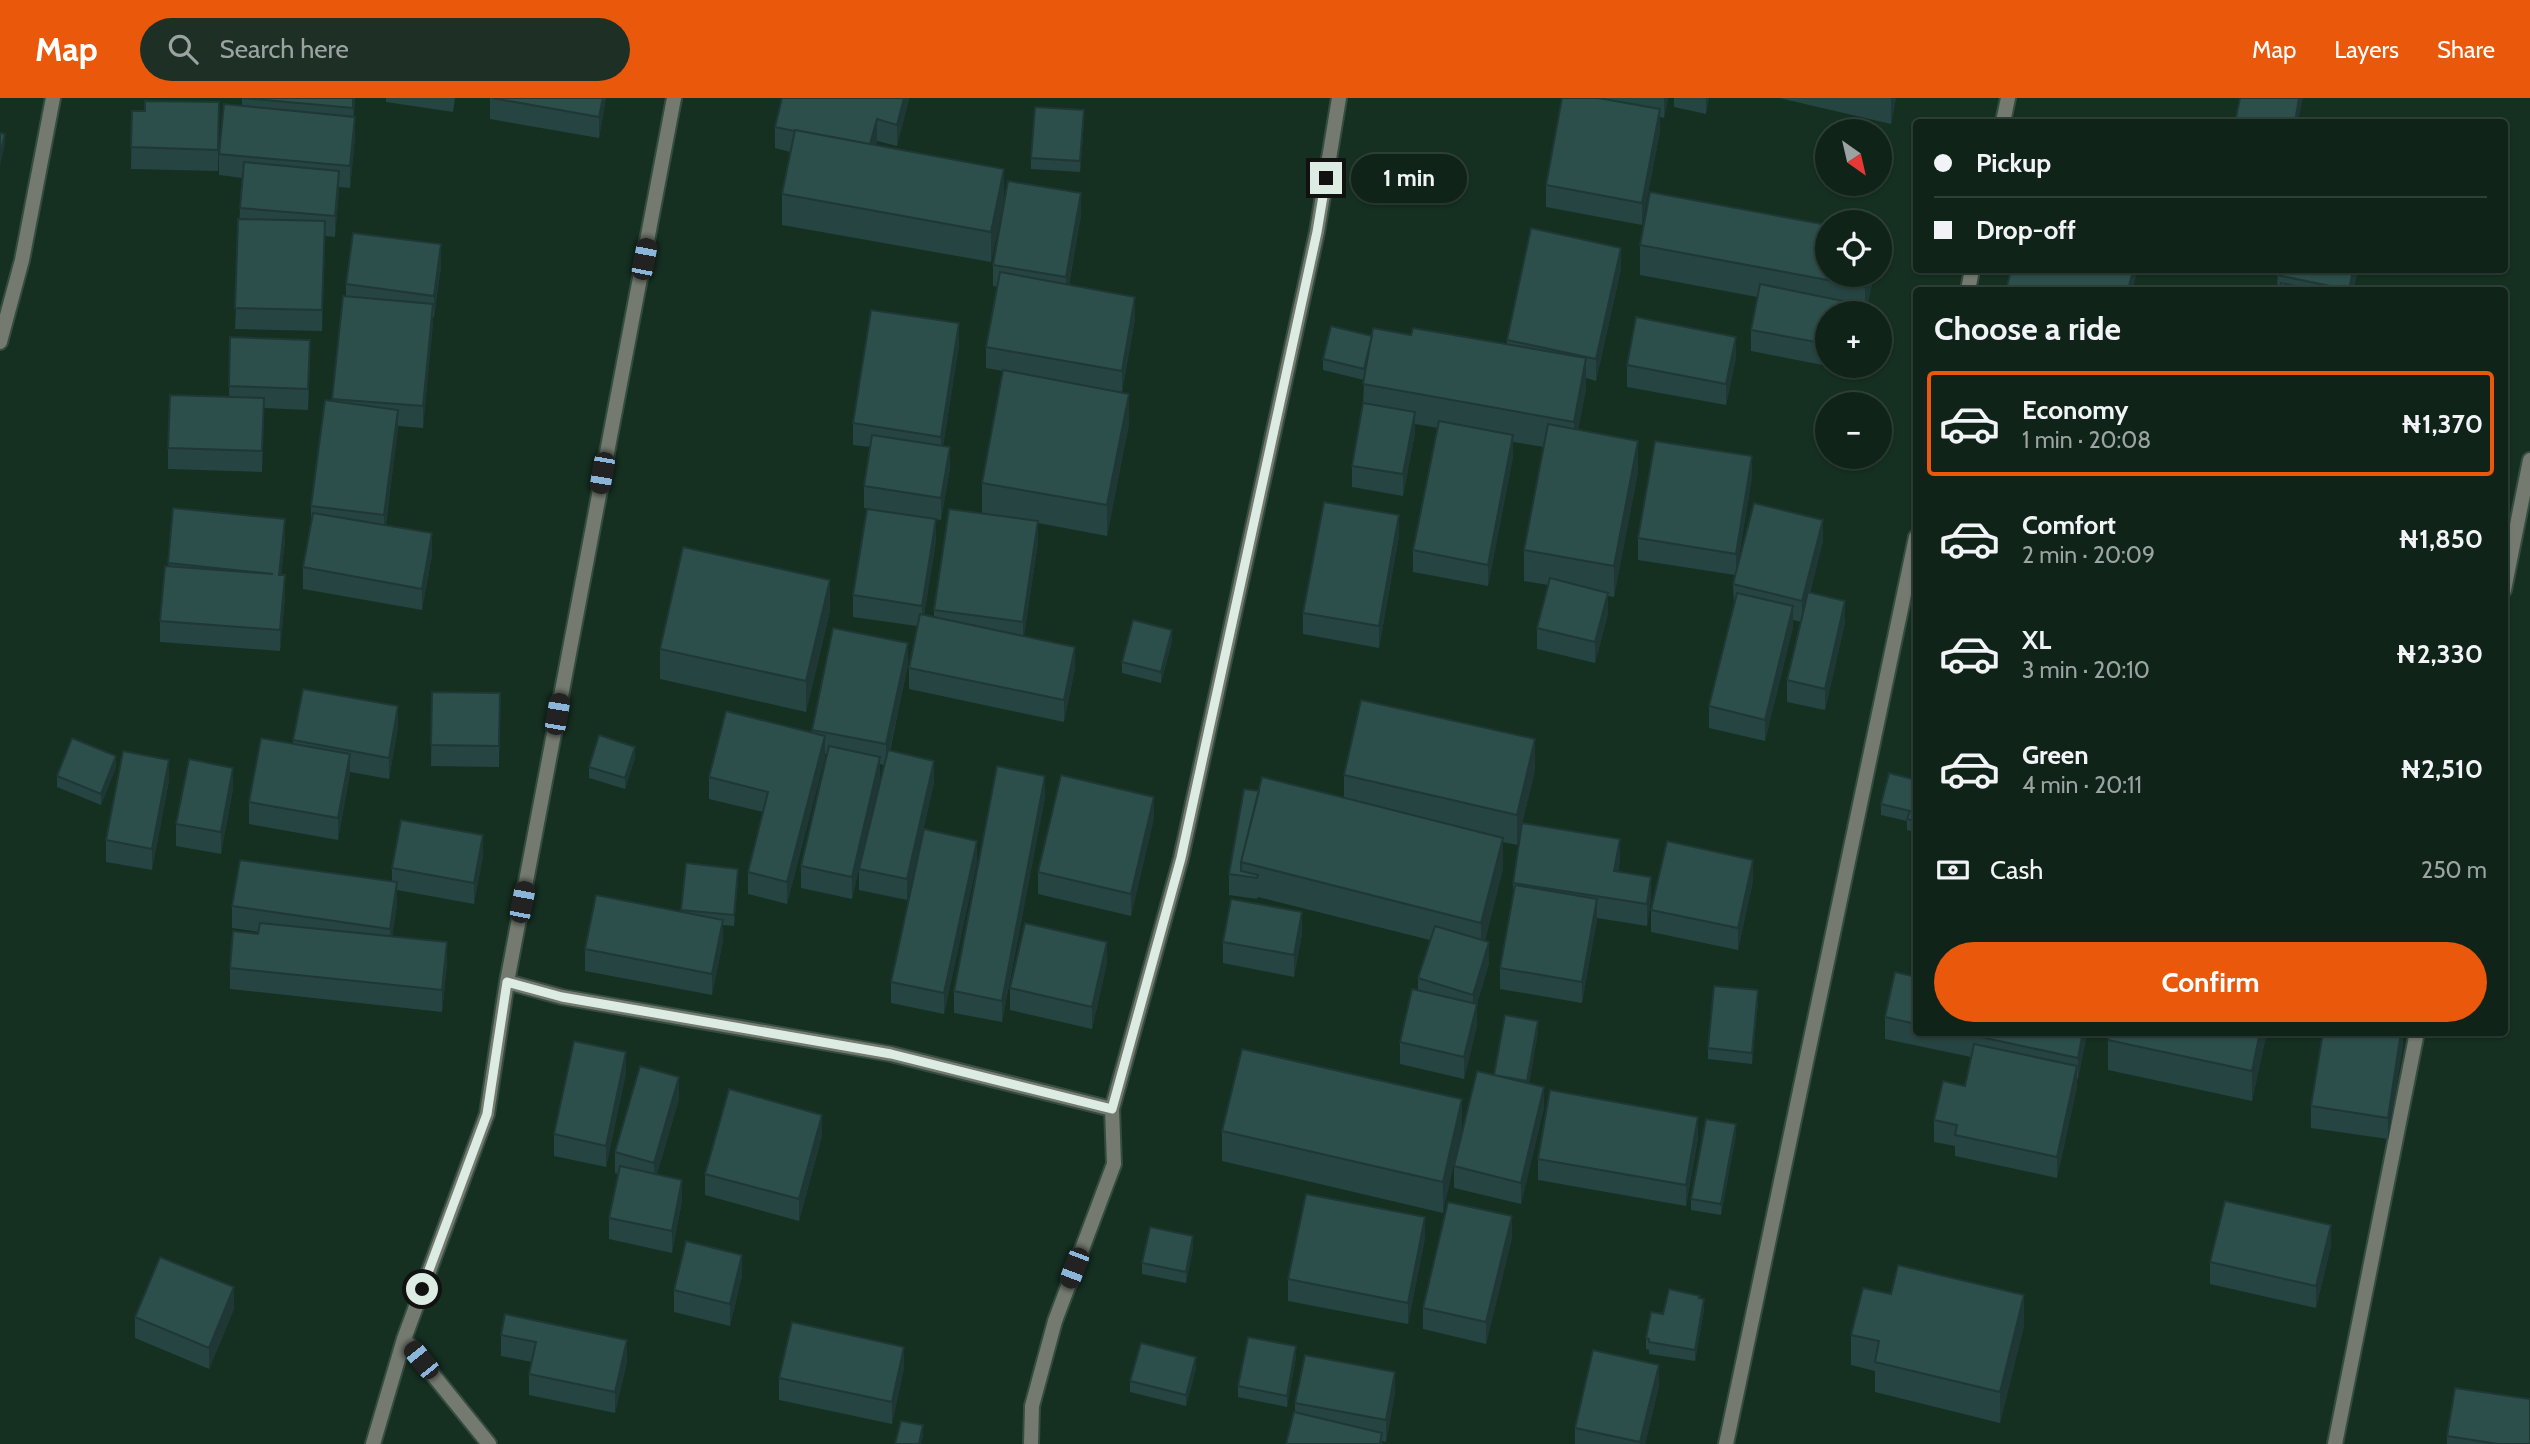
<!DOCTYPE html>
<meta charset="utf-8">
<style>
:root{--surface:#102319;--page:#1e2f26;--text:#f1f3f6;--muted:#9ca4a2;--line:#304038;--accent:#ea580c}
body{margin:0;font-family:Cabin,sans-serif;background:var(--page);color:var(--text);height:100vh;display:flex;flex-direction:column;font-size:26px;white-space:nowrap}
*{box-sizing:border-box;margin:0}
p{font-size:23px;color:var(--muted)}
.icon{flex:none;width:38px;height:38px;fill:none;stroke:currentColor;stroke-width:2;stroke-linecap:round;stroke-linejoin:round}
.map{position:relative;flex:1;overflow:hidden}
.panel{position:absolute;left:1913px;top:189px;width:595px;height:749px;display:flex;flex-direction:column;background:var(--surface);border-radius:7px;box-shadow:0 2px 5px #0004,0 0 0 2px var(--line)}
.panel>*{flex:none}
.hud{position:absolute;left:1913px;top:21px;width:595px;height:154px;border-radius:7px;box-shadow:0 2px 5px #0004,0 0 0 2px var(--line);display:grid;align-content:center;height:154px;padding:0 21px;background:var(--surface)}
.needle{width:46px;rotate:146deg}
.controls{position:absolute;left:1815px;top:21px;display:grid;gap:14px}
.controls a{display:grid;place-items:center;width:77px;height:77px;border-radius:50%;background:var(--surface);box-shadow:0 2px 5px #0004,0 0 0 2px var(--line);font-size:35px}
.end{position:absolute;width:32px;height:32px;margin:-16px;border:9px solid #ddece3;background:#111;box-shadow:0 0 0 4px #111}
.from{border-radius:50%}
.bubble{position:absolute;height:49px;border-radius:24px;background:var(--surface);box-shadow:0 2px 5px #0004,0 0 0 2px var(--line);font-size:23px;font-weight:700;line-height:49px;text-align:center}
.car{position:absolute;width:21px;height:42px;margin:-21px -10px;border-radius:9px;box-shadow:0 0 5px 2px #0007;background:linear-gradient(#222 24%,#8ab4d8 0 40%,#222 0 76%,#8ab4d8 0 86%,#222 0)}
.hud b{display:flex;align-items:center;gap:24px;height:66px;font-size:26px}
.hud b+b{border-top:2px solid var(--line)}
.hud i{width:18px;height:18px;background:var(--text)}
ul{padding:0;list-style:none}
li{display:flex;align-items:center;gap:21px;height:105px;margin:0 14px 10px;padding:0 7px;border:4px solid transparent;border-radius:7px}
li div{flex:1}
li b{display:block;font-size:26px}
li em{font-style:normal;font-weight:700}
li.active{border-color:var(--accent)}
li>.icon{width:63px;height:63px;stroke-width:1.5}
h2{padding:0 21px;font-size:32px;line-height:84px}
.pay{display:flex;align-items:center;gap:18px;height:77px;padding:0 21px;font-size:26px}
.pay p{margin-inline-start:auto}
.action{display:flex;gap:14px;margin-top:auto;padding:14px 21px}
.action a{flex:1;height:80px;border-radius:42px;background:var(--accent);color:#fff;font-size:28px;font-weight:700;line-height:80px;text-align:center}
header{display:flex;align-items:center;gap:42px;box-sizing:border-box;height:98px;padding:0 35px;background:var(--accent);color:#fff}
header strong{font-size:33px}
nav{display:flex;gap:38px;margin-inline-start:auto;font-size:24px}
.search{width:490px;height:63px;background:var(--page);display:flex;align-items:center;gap:18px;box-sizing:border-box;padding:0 24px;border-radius:38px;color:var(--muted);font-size:26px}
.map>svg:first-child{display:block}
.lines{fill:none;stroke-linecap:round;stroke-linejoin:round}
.minor-casing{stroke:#354d40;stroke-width:18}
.minor{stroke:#747a6f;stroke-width:14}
.wall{fill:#264441}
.shaded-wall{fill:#1f3735}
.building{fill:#2c4f4c;stroke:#1f3735;stroke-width:2}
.route{stroke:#ddece3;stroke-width:9}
</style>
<header>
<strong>Map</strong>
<div class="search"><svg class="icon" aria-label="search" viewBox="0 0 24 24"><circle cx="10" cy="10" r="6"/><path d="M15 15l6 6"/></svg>Search here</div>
<nav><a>Map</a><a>Layers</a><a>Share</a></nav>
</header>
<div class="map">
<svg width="2530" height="1346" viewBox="0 0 2530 1346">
<rect width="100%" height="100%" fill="#152f21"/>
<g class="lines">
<defs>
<path id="minor" d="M2003 24 2008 0
M1968 192 1972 172
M0 244 22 162 53 0
M2504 492 2530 362
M507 884 562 899 891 956 1112 1011
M404 1241 489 1346
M373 1346 404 1241 487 1016 507 884 674 0
M1031 1346 1032 1308 1055 1223 1114 1066 1112 1011 1181 760 1317 134 1339 0
M1726 1346 1916 439
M2335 1346 2417 934"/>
</defs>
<use href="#minor" class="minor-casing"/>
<use href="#minor" class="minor"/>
</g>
<path class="wall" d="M242 0H355L354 19 355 40 350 90 339 89 335 139 325 138 322 233 235 231 240 110 243 80 219 77V56L242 8Z
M386 0H455L453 14 386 4Z
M490 0H606L599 40 490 21Z
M909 0 897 48 877 43 876 47 1004 102 991 164 782 127V96L790 54 775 50V29Z
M1562 0H1668L1664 20 1660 19V33L1642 127 1546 109V87Z
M1674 0H1709L1706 16 1674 9Z
M1779 0H1896L1891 26Z
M132 13H145L219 26 218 73 131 71Z
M1084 23 1080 74 1031 71V60Z
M1081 117 1069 187 1135 221 1122 294 1129 326 1107 438 1038 425V444L1024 538 1075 570 1064 624 909 591V570L917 528 853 519V497L936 443 924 517 934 519V512L982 415V385L1003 273 986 270V249L998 189 993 188V167Z
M1640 147 1827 177H1874L1867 208 1872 215H1827V268H1864L1863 275 1751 253V232L1757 199 1640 177Z
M441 168 434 219H433L423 330 398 328 386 427 432 457 422 512 303 491V469L311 427V408L332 303 343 198H346V186Z
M1621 171 1596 283 1586 280V291L1578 332 1638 374 1614 499 1608 498V516L1595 565 1537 551V530L1548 487 1524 483V452L1544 349 1513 344V359L1488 488 1413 474V452L1438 330 1415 326V335L1403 398 1352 389V368L1363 308 1364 282 1323 272V261L1372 238 1411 237 1507 246V242Z
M2278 172H2358L2353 192H2277Z
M230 239 310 263 308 312 264 310 262 374 168 371V350L229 299Z
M959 247 943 348 950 370 941 422 864 410V388L870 349 853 347V325Z
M1736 260 1726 307 1627 289V267Z
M1752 379 1737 470 1823 443 1810 495 1845 525 1825 612 1787 604V582L1801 524 1793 522V529L1765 643 1709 630V608L1734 508 1733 486 1735 477 1638 462V440Z
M173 410 285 442 281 477 285 499 280 553 160 544V523L168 469Z
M1399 438 1379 550 1303 536V515Z
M830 513 806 614 660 581V551Z
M1172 543 1161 585 1122 575V564Z
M908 566 890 653 934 685 907 802 859 792V771L884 667 880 666V680L852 801 801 790V768L827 656H825V659L787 806 748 796V774L763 714 709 701V679L812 635V632Z
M432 594 500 616 499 669 431 668Z
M398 629 389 681 350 674 338 742 249 726V704L293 646V642Z
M635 660 625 691 589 680V669Z
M116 669 101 707 57 689V678Z
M1535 672 1517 747 1503 744V771L1485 842 1489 865 1477 906V928L1464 981 1400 966V944L1418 893V880L1430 842 1258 799 1257 801 1229 797V776L1259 693 1344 700V677Z
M1916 682V734L1907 732V723L1881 717V706Z
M169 683 152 772 106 764V742Z
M233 691 221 756 176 748V726Z
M1045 699 1002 924 954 915V893Z
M1154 720 1131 818 1038 796V774Z
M483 758 474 806 397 792V806L392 839 447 866 442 914 230 891V870L258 836 259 834 232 830V808L392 784V770Z
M1620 762 1618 774 1651 801 1647 828 1597 820 1582 905 1500 891V870L1513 799V785Z
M977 764 944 916 891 905V884Z
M686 765 738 782 734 828 723 827V843L712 897 585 873V851L681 814Z
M1753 783 1738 852 1651 834V812Z
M1302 836 1294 879 1223 865V844Z
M1107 865 1092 931 1010 912V890Z
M1916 879V934H2087L2078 981H2077V989L2057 1080 1955 1058V1048L1934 1044V1022L1965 988 1971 959 1885 941V919Z
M1758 903 1752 966 1708 961V950Z
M1538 934 1529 985 1544 1010 1521 1106 1454 1090V1068L1494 977Z
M2267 934 2252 1003 2108 972V942Z
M2403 934V947L2388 1041 2311 1030V1008Z
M626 975 606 1069 554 1058V1036Z
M679 1001 657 1076 682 1103 672 1155 609 1141V1120L618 1076 615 1075V1054Z
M1462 1001 1443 1115 1222 1063V1033Z
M1736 1037 1721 1117 1691 1112V1101Z
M822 1038 799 1123 705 1097V1076Z
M1698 1040 1686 1108 1538 1082V1061Z
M1425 1140 1408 1226 1288 1203V1181Z
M1512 1140 1486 1246 1423 1231V1210Z
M2331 1148 2316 1210 2210 1186V1164Z
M1193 1150 1186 1185 1142 1176V1165Z
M742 1178 730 1228 674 1214V1192Z
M1700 1200 1704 1212 1695 1263 1649 1256V1252L1646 1251V1240L1663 1216Z
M234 1211 209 1271 135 1240V1219Z
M2024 1228 2000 1325 1875 1294V1273L1851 1267V1237Z
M501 1237 627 1264 615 1315 529 1297V1276L532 1264 501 1258Z
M1296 1259 1287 1309 1238 1299V1288Z
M904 1270 892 1326 779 1302V1280Z
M1196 1270 1186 1308 1130 1294V1283Z
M1659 1288 1645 1346H1575V1330Z
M1395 1295 1386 1344 1382 1343V1346L1295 1314V1305Z
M2447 1338 2530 1346H2447Z"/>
<path class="shaded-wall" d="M353 0H355L353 32Z
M603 0H606L599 40V19Z
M904 0H909V3L897 48V27Z
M1664 0H1668L1664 20Z
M1706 0H1709L1706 16Z
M1891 0H1896L1891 26Z
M2299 0H2303L2298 24H2295Z
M1660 11V33L1642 127V105Z
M1084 12V23L1080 74V63Z
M355 19V40L350 90V68Z
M877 21V43L869 74V52Z
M5 36V47L0 68V57Z
M1004 71V102L991 164V134Z
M339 73V94L335 139V118Z
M1081 95V117L1066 201V179Z
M325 123V145L322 233V212Z
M441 146V168L434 219V198Z
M1621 150V171L1596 283V261Z
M2133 172H2137L2133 192H2128Z
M2353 172H2358L2353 192H2349Z
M1867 177H1874L1866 215H1865V189Z
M1135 199V221L1122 295V273Z
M433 206V228L423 330V308Z
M959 225V247L941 360V339Z
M1736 239V260L1726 307V286Z
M1586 260V291L1574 354V324Z
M1129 296V326L1107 438V407Z
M398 312V333L384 438V417Z
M1415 314V335L1403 398V376Z
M1513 337V359L1488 488V467Z
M1638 343V374L1614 499V468Z
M950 349V370L941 422V400Z
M1752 358V379L1736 477V456Z
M1399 417V438L1379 550V528Z
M285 421V442L279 498V477Z
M936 421V443L922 529V508Z
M1823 422V443L1802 525V503Z
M1038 423V444L1023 545V524Z
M432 435V457L422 512V491Z
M285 477V499L280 553V532Z
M830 482V513L806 614V583Z
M1608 495V516L1595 565V544Z
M1845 503V525L1825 612V591Z
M1793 508V529L1765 643V622Z
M1172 532V543L1161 585V574Z
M908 545V566L886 668V646Z
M1075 549V570L1064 624V602Z
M398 608V629L389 681V660Z
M825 638V659L787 806V784Z
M1535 641V672L1517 747V717Z
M635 649V660L625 691V680Z
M350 656V677L338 742V720Z
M116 658V669L101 707V696Z
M880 659V680L852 801V779Z
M169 662V683L152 772V751Z
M934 663V685L907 802V781Z
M233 670V691L221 756V734Z
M1045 678V699L1002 924V903Z
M1154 699V720L1131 818V796Z
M483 737V758L474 806V785Z
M1503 740V771L1481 855V825Z
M1620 741V762L1614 795V773Z
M977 743V764L944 916V895Z
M1753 762V783L1738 852V830Z
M738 771V782L734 828V817Z
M1651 779V801L1647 828V806Z
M397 784V806L390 853V831Z
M1597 801V823L1582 905V884Z
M1302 814V836L1294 879V857Z
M723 822V843L712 897V876Z
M447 844V866L442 914V892Z
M1107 844V865L1092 931V909Z
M1489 844V865L1473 919V897Z
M1758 892V903L1752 966V955Z
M1477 906V928L1464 981V959Z
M1538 923V934L1527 994V983Z
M2083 934H2087V937L2078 981V960Z
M2260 934H2267L2252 1003V973Z
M2401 934H2403V947L2388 1041V1020Z
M626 954V975L606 1069V1048Z
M2077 968V989L2057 1080V1059Z
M679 979V1001L654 1086V1065Z
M1544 989V1010L1521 1106V1085Z
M1462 1001V1032L1443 1115V1084Z
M822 1017V1038L799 1123V1101Z
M1698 1019V1040L1686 1108V1087Z
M1736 1026V1037L1721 1117V1106Z
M682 1082V1103L672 1155V1133Z
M1512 1118V1140L1486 1246V1224Z
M1425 1119V1140L1408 1226V1205Z
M2331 1127V1148L2316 1210V1188Z
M1193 1138V1150L1186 1185V1174Z
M742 1157V1178L730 1228V1206Z
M234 1189V1211L209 1271V1250Z
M2024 1197V1228L2000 1325V1294Z
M1704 1201V1212L1695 1263V1252Z
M627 1242V1264L615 1315V1294Z
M1296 1248V1259L1287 1309V1298Z
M904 1249V1270L892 1326V1304Z
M1196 1259V1270L1186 1308V1297Z
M1659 1267V1288L1645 1346H1640Z
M1395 1274V1295L1386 1344V1322Z
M923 1327V1338L921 1346H919Z"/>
<path class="building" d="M242 0H353V10Z
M492 0H603L599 19Z
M782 0H904L897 27 877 21 870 46 795 32 794 33 775 29Z
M1562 0H1598L1660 11 1642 105 1546 87Z
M2240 0H2299L2295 24H2235Z
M145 3 219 4 218 52 131 49 132 13H145Z
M224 6 355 19 350 68 219 56Z
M1035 9 1084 12 1080 63 1031 60Z
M795 32 1004 71 991 134 782 96Z
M0 35 5 36 0 57Z
M244 64 339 73 335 118 240 110Z
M1008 83 1081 95 1066 179 993 167Z
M1650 94 1827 127V177H1867L1865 189 1640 147Z
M238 121 325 123 322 212 235 210Z
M1531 130 1621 150 1596 261 1507 242Z
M353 135 441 146 434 198 346 186Z
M2011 172H2133L2128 192H2006Z
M2278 172H2353L2349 192 2277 177Z
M1000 174 1135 199 1122 273 986 249Z
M2281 185 2315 192H2280Z
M1760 186 1872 209 1871 215H1827V246L1751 232Z
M343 198 433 206 423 308 332 301Z
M871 212 959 225 941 339 853 325Z
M1636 219 1736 239 1726 286 1627 267Z
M1331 228 1372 238 1364 271 1323 261Z
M1373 230 1411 237 1413 230 1586 260 1574 324 1363 286Z
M230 239 310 242 308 291 229 288Z
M1003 272 1129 296 1107 407 982 385Z
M170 297 264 300 262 353 168 350Z
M325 302 398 312 384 417 311 408Z
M1363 305 1415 314 1403 376 1352 368Z
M1439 323 1513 337 1488 467 1413 452Z
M1548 326 1638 343 1614 468 1524 452Z
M872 337 950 349 941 400 864 388Z
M1655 343 1752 358 1736 456 1638 440Z
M1324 404 1399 417 1379 528 1303 515Z
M1754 405 1823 422 1802 503 1733 486Z
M173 410 285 421 279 477H285L280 532 160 523 165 468 273 476 168 465Z
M867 411 936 421 922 508 853 497Z
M949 411 1038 423 1023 524 934 512Z
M313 415 432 435 422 491 303 469Z
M683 449 830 482 806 583 660 551Z
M1550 480 1608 495 1595 544 1537 530Z
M1808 494 1845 503 1825 591 1787 582Z
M1737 495 1793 508 1765 622 1709 608Z
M920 516 1075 549 1064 602 909 570Z
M1133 522 1172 532 1161 574 1122 564Z
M833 530 908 545 886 646 812 632Z
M303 591 398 608 389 660 293 642Z
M432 594 500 595 499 648 431 647Z
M1361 602 1535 641 1517 717 1344 677Z
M726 613 825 638 787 784 748 774 768 694 709 679Z
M599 637 635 649 625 680 589 669Z
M72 640 116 658 101 696 57 678Z
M261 640 350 656 338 720 249 704Z
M829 648 880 659 852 779 801 768Z
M888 652 934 663 907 781 859 771Z
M123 653 169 662 152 751 106 742Z
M189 661 233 670 221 734 176 726Z
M997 668 1045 678 1002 903 954 893Z
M1889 675 1916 682V723L1907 721 1910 713 1881 706Z
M1061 677 1154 699 1131 796 1038 774Z
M1262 679 1503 740 1481 825 1241 764Z
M1244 691 1259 693 1241 764V773L1258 777 1257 780 1229 776Z
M401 722 483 737 474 785 392 770Z
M1522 725 1620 741 1614 773 1651 779 1647 806 1513 785Z
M924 731 977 743 944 895 891 884Z
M1667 743 1753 762 1738 830 1651 812Z
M240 762 397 784 390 831 232 808Z
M686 765 738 771 734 817 681 812Z
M1515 787 1597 801 1582 884 1500 870Z
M596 797 723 822 712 876 585 851Z
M1231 801 1302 814 1294 857 1223 844Z
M260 825 447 844 442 892 230 870 233 833 258 836Z
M1025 825 1107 844 1092 909 1010 890Z
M1435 828 1489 844 1473 897 1418 880Z
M1895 874 1916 879V926L1885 919Z
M1714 888 1758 892 1752 955 1708 950Z
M1412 891 1477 906 1464 959 1400 944Z
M1505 917 1538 923 1527 983 1494 977Z
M1957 934H2083L2078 960Z
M2109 934H2260L2252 973 2108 942Z
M2323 934H2401L2388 1020 2311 1008Z
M574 943 626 954 606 1048 554 1036Z
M1974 946 2077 968 2057 1059 1955 1037 1957 1027 1934 1022 1943 983 1965 988Z
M1242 951 1462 1001 1443 1084 1222 1033Z
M640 968 679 979 654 1065 615 1054Z
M1477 973 1544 989 1521 1085 1454 1068Z
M729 991 822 1017 799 1101 705 1076Z
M1550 992 1698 1019 1686 1087 1538 1061Z
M1706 1021 1736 1026 1721 1106 1691 1101Z
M620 1068 682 1082 672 1133 609 1120Z
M1306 1096 1425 1119 1408 1205 1288 1181Z
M2225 1103 2331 1127 2316 1188 2210 1164Z
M1448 1104 1512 1118 1486 1224 1423 1210Z
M1150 1129 1193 1138 1186 1174 1142 1165Z
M686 1143 742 1157 730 1206 674 1192Z
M160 1159 234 1189 209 1250 135 1219Z
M1898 1167 2024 1197 2000 1294 1875 1264 1879 1243 1851 1237 1863 1190 1891 1196Z
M1669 1191 1700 1198 1699 1200 1704 1201 1695 1252 1649 1244V1241L1646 1240 1651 1214 1663 1216Z
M505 1216 627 1242 615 1294 529 1276 536 1244 501 1237Z
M792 1224 904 1249 892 1304 779 1280Z
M1248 1239 1296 1248 1287 1298 1238 1288Z
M1141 1245 1196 1259 1186 1297 1130 1283Z
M1593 1252 1659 1267 1640 1344 1575 1330Z
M1305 1257 1395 1274 1386 1322 1295 1305Z
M2455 1290 2530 1301V1346H2498L2447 1338Z
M1294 1314 1382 1335 1380 1346H1286Z
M901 1323 923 1327 919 1346H895Z"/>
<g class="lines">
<path class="route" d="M422 1191 487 1016 507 884 562 899 891 956 1112 1011 1181 760 1317 134 1326 80"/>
</g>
</svg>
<div class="controls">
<a><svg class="needle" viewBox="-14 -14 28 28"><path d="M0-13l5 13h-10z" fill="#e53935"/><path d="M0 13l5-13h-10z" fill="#9ca4a2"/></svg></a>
<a><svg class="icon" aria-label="locate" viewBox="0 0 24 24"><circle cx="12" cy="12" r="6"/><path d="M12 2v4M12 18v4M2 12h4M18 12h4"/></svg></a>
<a>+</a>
<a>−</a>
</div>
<i class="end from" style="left:422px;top:1191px"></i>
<i class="end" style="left:1326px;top:80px"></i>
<div class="bubble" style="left:1351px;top:56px;width:116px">1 min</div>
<i class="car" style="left:644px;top:161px;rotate:11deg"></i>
<i class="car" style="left:602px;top:375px;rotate:190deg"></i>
<i class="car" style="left:557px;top:616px;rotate:10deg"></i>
<i class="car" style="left:522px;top:804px;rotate:11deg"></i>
<i class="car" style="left:1074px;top:1170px;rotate:201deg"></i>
<i class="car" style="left:421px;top:1262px;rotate:321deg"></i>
<div class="hud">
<b><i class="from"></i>Pickup</b>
<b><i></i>Drop-off</b>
</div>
<section class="panel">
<h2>Choose a ride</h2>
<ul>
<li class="active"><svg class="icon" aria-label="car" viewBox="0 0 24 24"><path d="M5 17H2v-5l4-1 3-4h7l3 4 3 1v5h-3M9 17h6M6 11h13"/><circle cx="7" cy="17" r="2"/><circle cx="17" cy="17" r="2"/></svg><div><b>Economy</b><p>1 min · 20:08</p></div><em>₦1,370</em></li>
<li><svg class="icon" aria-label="car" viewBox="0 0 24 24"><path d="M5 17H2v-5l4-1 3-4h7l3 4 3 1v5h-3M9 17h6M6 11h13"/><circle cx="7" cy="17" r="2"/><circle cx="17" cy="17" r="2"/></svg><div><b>Comfort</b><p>2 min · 20:09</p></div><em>₦1,850</em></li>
<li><svg class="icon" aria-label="car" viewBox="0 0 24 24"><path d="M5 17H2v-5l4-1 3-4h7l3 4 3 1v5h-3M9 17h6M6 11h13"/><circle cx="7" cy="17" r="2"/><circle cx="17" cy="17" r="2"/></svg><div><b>XL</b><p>3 min · 20:10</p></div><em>₦2,330</em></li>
<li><svg class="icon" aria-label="car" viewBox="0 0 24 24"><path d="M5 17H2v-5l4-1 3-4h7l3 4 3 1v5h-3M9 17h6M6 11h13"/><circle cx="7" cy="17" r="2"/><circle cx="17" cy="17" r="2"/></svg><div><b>Green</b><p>4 min · 20:11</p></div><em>₦2,510</em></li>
</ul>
<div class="pay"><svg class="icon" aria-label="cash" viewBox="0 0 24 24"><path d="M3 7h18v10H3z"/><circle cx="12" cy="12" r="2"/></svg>Cash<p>250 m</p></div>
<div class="action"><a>Confirm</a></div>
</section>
</div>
